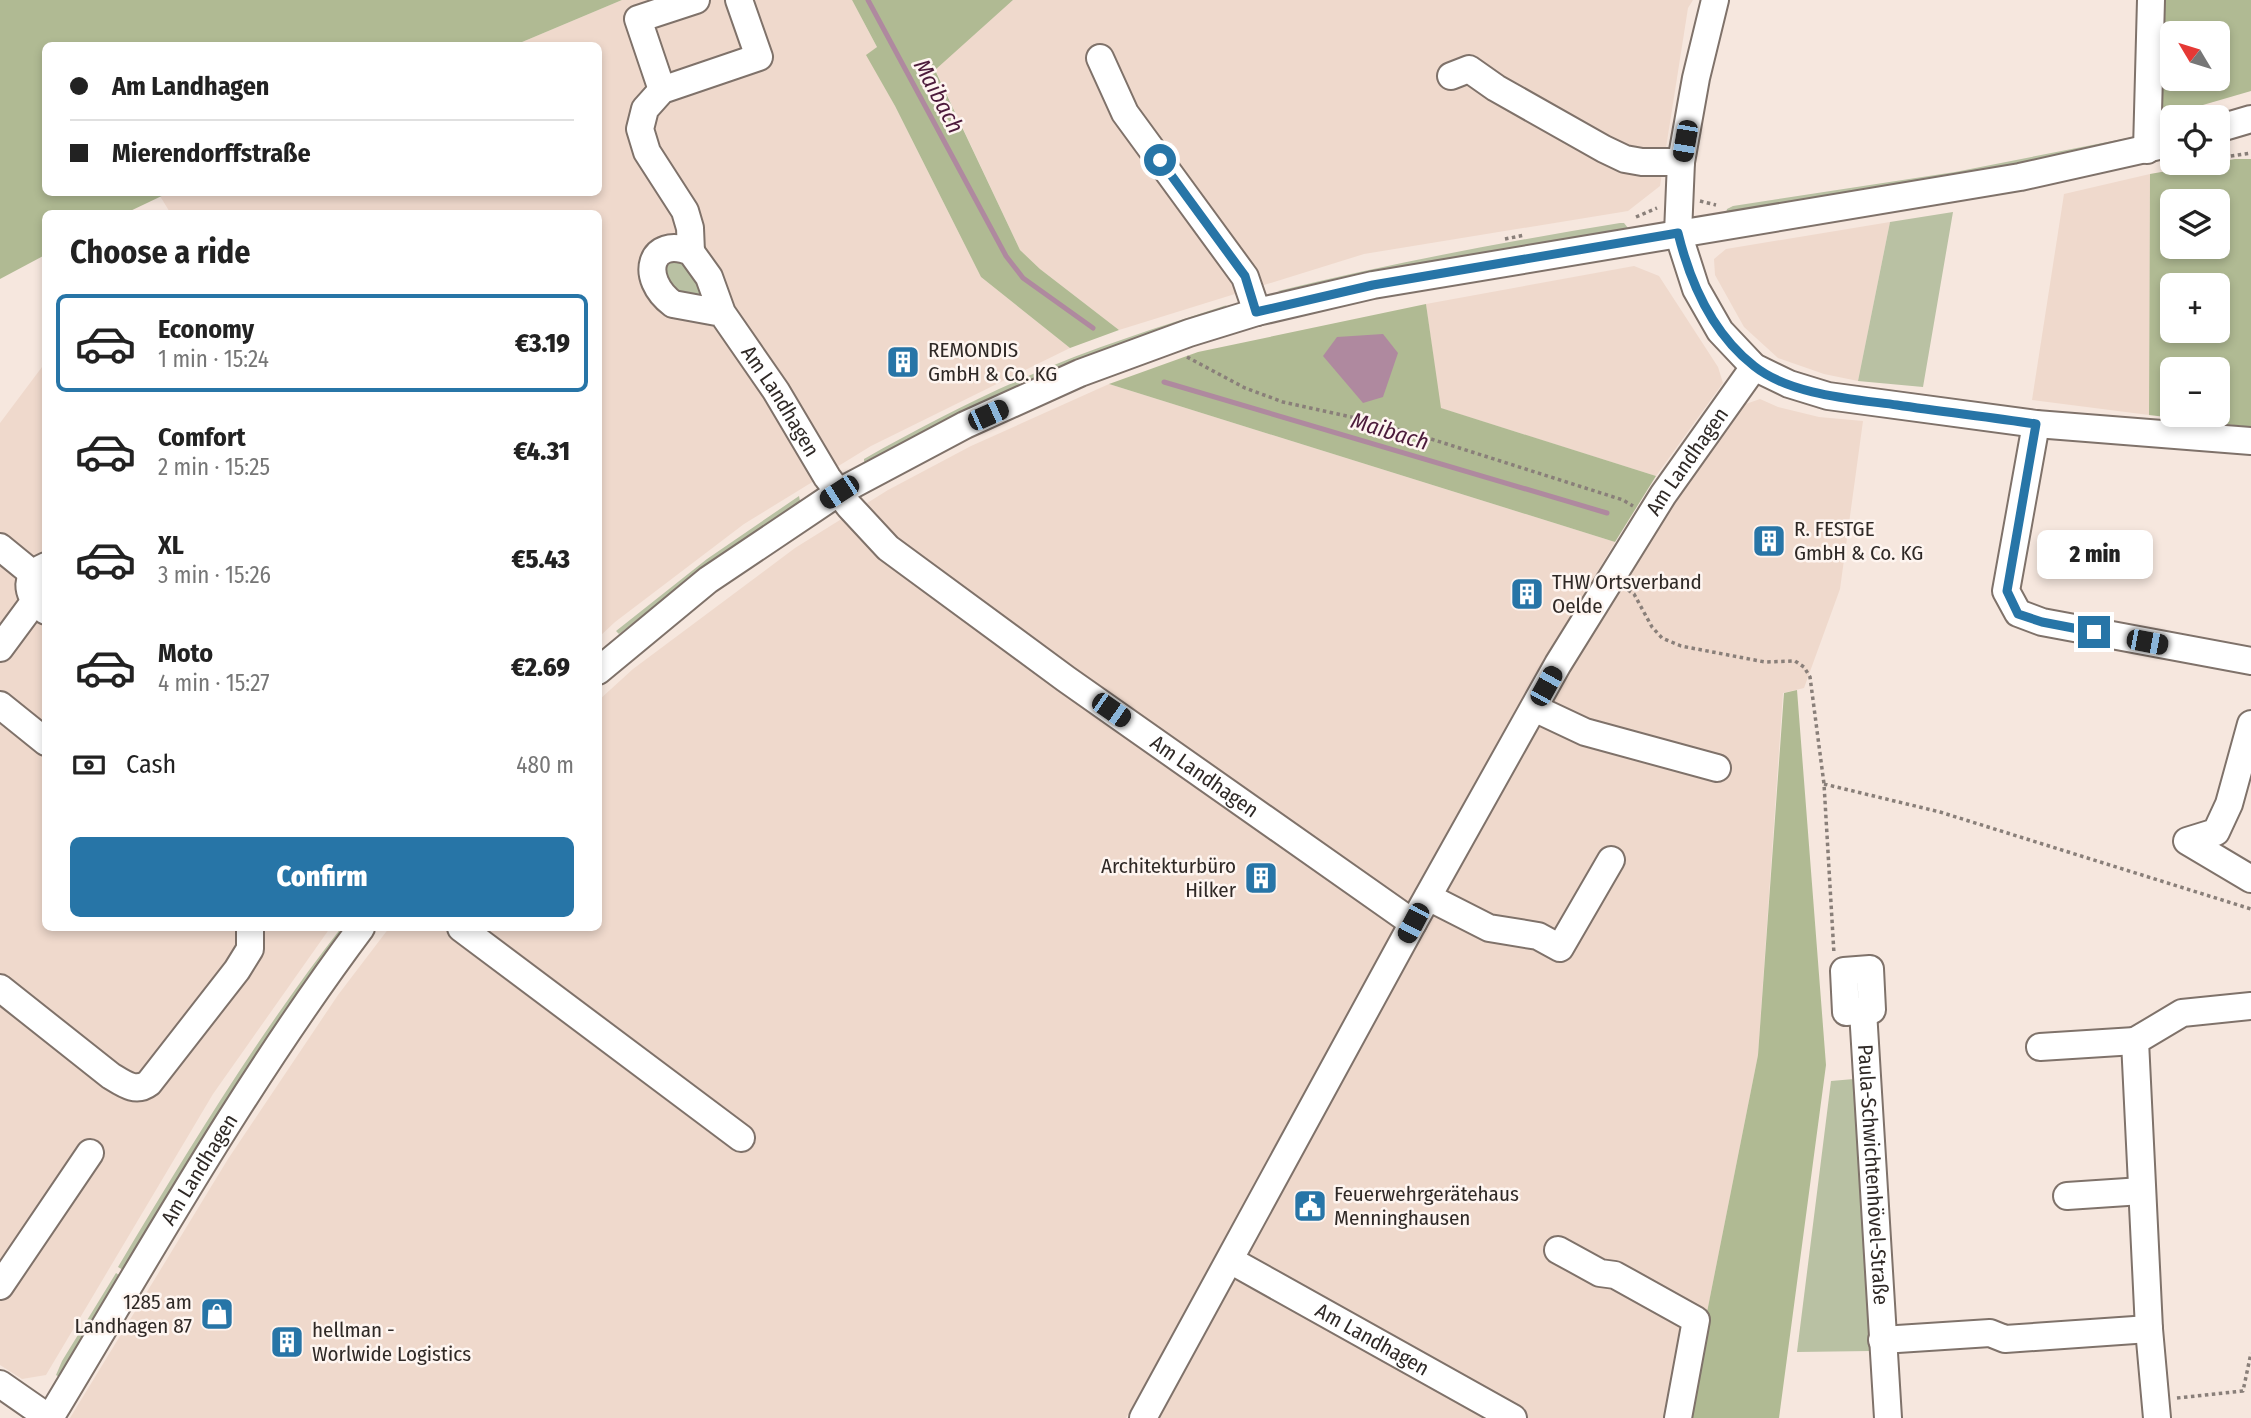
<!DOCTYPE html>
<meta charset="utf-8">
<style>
:root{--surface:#fff;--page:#f6f6f6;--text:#222;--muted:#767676;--line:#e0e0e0;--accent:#2775a7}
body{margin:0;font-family:"Fira Sans Condensed",sans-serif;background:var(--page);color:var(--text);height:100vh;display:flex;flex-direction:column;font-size:26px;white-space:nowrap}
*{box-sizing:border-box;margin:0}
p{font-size:23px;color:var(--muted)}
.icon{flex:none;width:38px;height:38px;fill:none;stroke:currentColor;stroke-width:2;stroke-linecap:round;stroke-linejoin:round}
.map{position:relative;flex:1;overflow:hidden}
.sheet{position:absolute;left:42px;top:210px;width:560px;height:721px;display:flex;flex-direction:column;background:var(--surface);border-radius:10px;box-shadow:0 4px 10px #0003}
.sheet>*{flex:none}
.top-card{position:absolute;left:42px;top:42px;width:560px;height:154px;border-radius:10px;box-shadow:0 4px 10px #0003;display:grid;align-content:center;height:154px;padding:0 28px;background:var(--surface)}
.needle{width:46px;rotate:308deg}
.buttons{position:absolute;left:2160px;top:21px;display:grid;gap:14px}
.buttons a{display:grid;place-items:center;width:70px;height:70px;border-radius:10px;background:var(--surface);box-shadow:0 4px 10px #0003;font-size:35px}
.end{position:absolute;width:32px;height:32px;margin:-16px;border:9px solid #2775a7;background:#fff;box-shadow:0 0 0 4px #fff}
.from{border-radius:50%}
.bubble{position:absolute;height:49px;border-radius:10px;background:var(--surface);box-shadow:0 4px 10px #0003;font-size:23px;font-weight:800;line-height:49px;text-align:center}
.car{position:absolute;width:21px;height:42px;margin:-21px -10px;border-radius:9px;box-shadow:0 0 5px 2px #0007;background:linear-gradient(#222 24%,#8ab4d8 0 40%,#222 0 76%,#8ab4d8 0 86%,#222 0)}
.top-card b{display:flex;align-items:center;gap:24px;height:66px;font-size:26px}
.top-card b+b{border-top:2px solid var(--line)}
.top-card i{width:18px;height:18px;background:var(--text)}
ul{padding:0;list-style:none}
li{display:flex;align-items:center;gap:21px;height:98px;margin:0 14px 10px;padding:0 14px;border:4px solid transparent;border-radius:10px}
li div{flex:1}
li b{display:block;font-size:26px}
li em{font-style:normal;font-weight:800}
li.current{border-color:var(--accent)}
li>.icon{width:63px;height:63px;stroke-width:1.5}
h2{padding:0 28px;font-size:32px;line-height:84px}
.pay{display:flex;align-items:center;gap:18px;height:77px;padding:0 28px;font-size:26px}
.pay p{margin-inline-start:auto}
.primary-button{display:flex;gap:14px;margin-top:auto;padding:14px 28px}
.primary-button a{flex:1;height:80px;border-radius:10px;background:var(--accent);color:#fff;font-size:28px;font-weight:800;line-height:80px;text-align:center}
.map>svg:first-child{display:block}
.built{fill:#efd9cc}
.green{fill:#b9c1a3}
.forest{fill:#b0ba93;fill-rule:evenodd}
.water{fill:#af899f}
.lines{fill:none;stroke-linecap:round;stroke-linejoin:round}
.stream{stroke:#af899f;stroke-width:5}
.minor-casing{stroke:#7f726a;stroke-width:30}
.path{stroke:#897f79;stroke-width:3.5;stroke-dasharray:3.5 3.5;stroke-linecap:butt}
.minor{stroke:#fff;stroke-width:26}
.route{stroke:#2775a7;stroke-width:9}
.labels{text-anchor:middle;stroke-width:5;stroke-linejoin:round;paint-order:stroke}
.poi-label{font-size:21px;fill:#2f2926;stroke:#fef5f0;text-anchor:start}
.street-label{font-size:21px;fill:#2f2926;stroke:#fef5f0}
.water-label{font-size:23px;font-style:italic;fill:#4c1b3b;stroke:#fef5f0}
</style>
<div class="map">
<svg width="2251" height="1418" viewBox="0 0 2251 1418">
<rect width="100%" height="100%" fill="#f6e7de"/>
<path class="built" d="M622 0H852L877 47 867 55 895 106 981 277 1070 348 871 446 744 524 615 622 599 637 598 214H171L160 196 168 192H598V46L515 45Z
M1013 0H1693L1688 8 1660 186 1628 211 1364 254 1119 330 1040 269 1020 250 935 69Z
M2150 174 2149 415 2032 400 2064 194Z
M1890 222 1858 381 1824 374 1778 358 1744 327 1715 275 1714 259 1726 249Z
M1634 266 1659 276 1718 367 1723 383 1656 476 1440 408 1426 304Z
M45 363 46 928H330L213 1094 46 1375 22 1379 0 1365V423Z
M1109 384 1615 542 1546 658 1126 1418H70L228 1159 338 995 389 928H598L599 700 633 669 795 548 888 490 971 446Z
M1760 399 1778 407 1819 417 1863 421 1840 589 1804 688 1783 693 1758 1055 1686 1418H1156L1569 670 1675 501 1743 405Z"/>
<path class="green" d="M2133 137 2131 140 1996 170 1726 213 1727 209 1733 206 1955 172Z
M1953 212 1923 387 1858 381 1890 222Z
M1620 223H1624L1628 228 1434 261 1285 293 1278 291C1391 263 1505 242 1620 223Z
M671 261 682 262 686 265 707 298 701 303 666 285 665 265Z
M1227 305 1217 312 1118 345 1027 382 864 462V459C917 429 971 401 1026 377 1091 348 1159 327 1227 305Z
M799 496 800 501 709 564 619 634 616 631 707 559Z
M341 928H347L237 1084 123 1270 118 1267C188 1150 258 1035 341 928Z
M1854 1079 1870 1351 1797 1352 1831 1081Z
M116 1273 119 1275 59 1377 56 1375 62 1361Z"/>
<path class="forest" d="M0 0H622L515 45 46 46V192L168 193 126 213 46 214 45 255 0 279Z
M852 0H1013L935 70 1020 250 1040 269 1119 330 1070 348 981 277 895 106 866 55 877 47Z
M2159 0H2251V91L2172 114 2156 102ZM2172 33H2217V79H2172Z
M2235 159H2251V427L2149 415 2150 174ZM2172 201H2217V247H2172ZM2172 285H2217V331H2172ZM2172 369H2217V415H2172Z
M1426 304 1441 408 1656 476 1615 542 1109 384 1198 352Z
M1797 690 1826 1065 1779 1418H1686L1758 1055 1784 693Z"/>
<path class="water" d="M1383 334 1398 353 1383 397 1363 403 1323 356 1337 337Z"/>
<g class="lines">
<path class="stream" d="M868 0 1006 256 1023 278 1093 328
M1164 382 1607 513"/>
<defs>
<g id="minor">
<path d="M1715 0 1696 78 1681 162 1678 233 1696 289 1720 331 1754 367 1789 384 1828 396 2036 424 2251 441"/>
<path d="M1100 58 1125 113 1245 277 1257 312"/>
<path d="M1451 76 1469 69 1496 88 1604 149 1625 159 1642 162H1681"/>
<path d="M662 90 638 19 696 0"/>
<path d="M2217 129 2251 119"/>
<path d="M2147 150 2151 0"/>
<path d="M691 252 690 228 685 211 647 152 640 129 645 109 662 90 759 57 739 0"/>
<path id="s1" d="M722 313 673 304C638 278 650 235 691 252L709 277 722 313 776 391 827 477 849 506 888 548 1066 679 1413 923"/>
<path d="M2036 424 2006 591 2018 613 2042 622 2251 661"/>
<path d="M0 547 33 574"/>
<path d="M46 566C20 577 28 598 46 611"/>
<path d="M0 648 34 602"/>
<path d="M598 671 708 580 839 492 965 425 1080 373 1189 333 1257 312 1373 285 2020 177 2172 143"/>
<path d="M0 705 46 742"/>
<path d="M1534 708 1585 732 1717 768"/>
<path d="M2251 724 2229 804 2216 832 2187 841 2251 879"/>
<path d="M1428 897 1489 928 1538 936 1560 948 1611 860"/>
<path d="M461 928 741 1138"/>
<path d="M1870 969 1872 1010 1846 1012 1844 971Z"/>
<path d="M0 988 111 1076C124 1084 136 1093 149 1083L237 970 250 949V928"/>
<path id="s2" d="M1863 1011 1888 1418"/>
<path d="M2040 1047 2135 1041"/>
<path d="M2067 1196 2142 1191"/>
<path d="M1558 1250 1600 1273 1615 1275 1696 1320 1678 1418"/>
<path id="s3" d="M1230 1260 1513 1418"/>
<path d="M0 1286 90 1153"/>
<path d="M1882 1340 1990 1333 2005 1339 2149 1329"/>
<path d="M0 1384 49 1418"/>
<path id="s4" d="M50 1418C150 1252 245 1083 361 928"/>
<path id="s5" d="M1143 1418 1413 923 1558 664 1663 495 1754 367"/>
<path d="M2157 1418 2149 1329 2135 1041 2182 1013 2251 1006"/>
</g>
</defs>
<use href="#minor" class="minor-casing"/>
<path class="path" d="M2189 117 2203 113
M2217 158 2251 153
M2179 165 2191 163
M1700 201 1716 205
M1636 217 1657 208
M1505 239 1525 235
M1187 357 1245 388 1283 402 1365 420 1428 438 1623 500 1633 506
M1628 590 1634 594 1652 627 1662 638 1681 646 1765 662 1795 661 1804 667 1810 677 1824 784 1834 954
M1824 784 1940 812 2251 909
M2177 1398 2243 1391 2251 1353"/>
<use href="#minor" class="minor"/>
</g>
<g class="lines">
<path class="route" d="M1160 160 1245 276 1256 312 1373 285 1678 233C1690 282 1713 334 1754 366 1790 395 1853 399 1897 405 1944 412 1990 417 2036 424L2007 591 2018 614 2042 622 2094 632"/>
</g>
<defs>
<symbol id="building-square" viewBox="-11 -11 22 22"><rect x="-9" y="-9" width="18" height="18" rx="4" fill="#2775a7" stroke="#fef5f0"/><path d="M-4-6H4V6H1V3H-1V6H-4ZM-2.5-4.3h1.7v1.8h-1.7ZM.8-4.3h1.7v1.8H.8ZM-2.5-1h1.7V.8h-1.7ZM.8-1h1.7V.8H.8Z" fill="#fff"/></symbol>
<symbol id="civic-square" viewBox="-11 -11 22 22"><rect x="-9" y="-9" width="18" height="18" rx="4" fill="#2775a7" stroke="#fef5f0"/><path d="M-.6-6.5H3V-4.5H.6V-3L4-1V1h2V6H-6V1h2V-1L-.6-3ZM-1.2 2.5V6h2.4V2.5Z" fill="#fff"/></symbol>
<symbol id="shop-square" viewBox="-11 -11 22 22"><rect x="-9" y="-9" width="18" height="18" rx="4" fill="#2775a7" stroke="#fef5f0"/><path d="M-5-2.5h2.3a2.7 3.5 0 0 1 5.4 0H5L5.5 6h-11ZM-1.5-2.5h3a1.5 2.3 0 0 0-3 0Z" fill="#fff"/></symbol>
</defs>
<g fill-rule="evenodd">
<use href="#building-square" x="884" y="343" width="38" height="38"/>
<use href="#building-square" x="1750" y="522" width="38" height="38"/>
<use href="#building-square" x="1508" y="575" width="38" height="38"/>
<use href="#building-square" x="1242" y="859" width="38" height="38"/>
<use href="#civic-square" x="1291" y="1187" width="38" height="38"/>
<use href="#shop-square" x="198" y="1295" width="38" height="38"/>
<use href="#building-square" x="268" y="1323" width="38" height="38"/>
</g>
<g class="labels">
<g class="poi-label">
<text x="928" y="357">REMONDIS<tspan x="928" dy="24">GmbH &amp; Co. KG</tspan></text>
<text x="1794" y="536">R. FESTGE<tspan x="1794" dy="24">GmbH &amp; Co. KG</tspan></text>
<text x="1552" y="589">THW Ortsverband<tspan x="1552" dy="24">Oelde</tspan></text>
<text x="1236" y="873" text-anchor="end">Architekturbüro<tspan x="1236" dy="24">Hilker</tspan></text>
<text x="1334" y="1201">Feuerwehrgerätehaus<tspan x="1334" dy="24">Menninghausen</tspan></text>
<text x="192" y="1309" text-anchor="end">1285 am<tspan x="192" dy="24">Landhagen 87</tspan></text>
<text x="312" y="1337">hellman -<tspan x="312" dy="24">Worlwide Logistics</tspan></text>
</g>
<g class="street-label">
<text dy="7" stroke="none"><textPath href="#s1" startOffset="318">Am Landhagen</textPath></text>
<text dy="7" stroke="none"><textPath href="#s5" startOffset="1101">Am Landhagen</textPath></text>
<text dy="7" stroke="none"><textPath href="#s1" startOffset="891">Am Landhagen</textPath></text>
<text dy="7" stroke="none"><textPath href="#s4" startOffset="290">Am Landhagen</textPath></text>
<text dy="7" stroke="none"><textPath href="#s2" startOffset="164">Paula-Schwichtenhövel-Straße</textPath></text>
<text dy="7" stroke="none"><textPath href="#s3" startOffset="163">Am Landhagen</textPath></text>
</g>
<g class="water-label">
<text transform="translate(939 96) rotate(62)" y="8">Maibach</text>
<text transform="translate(1390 431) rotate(17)" y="8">Maibach</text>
</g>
</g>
</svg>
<div class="buttons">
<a><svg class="needle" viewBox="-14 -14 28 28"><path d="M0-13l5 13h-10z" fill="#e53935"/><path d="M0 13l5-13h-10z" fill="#767676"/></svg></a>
<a><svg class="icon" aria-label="locate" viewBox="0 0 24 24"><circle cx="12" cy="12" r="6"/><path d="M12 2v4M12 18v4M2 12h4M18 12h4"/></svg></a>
<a><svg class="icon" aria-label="layers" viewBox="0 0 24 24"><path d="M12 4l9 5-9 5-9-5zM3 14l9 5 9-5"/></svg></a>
<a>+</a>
<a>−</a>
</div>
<i class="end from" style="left:1160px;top:160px"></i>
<i class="end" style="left:2094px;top:632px"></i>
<div class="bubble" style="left:2037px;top:530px;width:116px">2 min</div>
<i class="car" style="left:1685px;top:141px;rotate:190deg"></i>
<i class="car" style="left:988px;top:415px;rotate:66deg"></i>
<i class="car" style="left:839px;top:492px;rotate:237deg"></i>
<i class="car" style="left:2147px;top:642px;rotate:101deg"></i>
<i class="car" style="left:1546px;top:686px;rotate:29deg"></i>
<i class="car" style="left:1111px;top:710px;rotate:125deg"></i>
<i class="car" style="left:1413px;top:923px;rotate:208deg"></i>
<div class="top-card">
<b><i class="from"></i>Am Landhagen</b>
<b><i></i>Mierendorffstraße</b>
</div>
<section class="sheet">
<h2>Choose a ride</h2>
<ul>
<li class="current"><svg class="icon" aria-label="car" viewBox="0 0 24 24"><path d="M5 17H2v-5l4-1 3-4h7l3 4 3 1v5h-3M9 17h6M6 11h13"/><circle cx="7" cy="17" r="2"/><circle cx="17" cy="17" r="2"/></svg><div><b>Economy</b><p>1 min · 15:24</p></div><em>€3.19</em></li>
<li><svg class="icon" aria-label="car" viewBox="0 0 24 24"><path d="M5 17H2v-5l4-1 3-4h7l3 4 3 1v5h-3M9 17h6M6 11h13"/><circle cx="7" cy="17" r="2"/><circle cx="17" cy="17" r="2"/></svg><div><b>Comfort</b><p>2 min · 15:25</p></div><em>€4.31</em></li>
<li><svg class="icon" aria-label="car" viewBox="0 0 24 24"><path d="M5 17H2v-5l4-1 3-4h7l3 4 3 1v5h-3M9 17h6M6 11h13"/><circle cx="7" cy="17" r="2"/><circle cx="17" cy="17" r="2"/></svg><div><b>XL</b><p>3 min · 15:26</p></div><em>€5.43</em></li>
<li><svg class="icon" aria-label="car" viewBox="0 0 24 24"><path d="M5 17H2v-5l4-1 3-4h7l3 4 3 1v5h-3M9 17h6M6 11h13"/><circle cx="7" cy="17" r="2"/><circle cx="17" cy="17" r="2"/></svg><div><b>Moto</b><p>4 min · 15:27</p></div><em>€2.69</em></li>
</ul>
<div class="pay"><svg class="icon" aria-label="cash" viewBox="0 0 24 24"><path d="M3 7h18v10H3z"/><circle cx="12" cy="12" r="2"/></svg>Cash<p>480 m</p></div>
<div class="primary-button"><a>Confirm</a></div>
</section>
</div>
